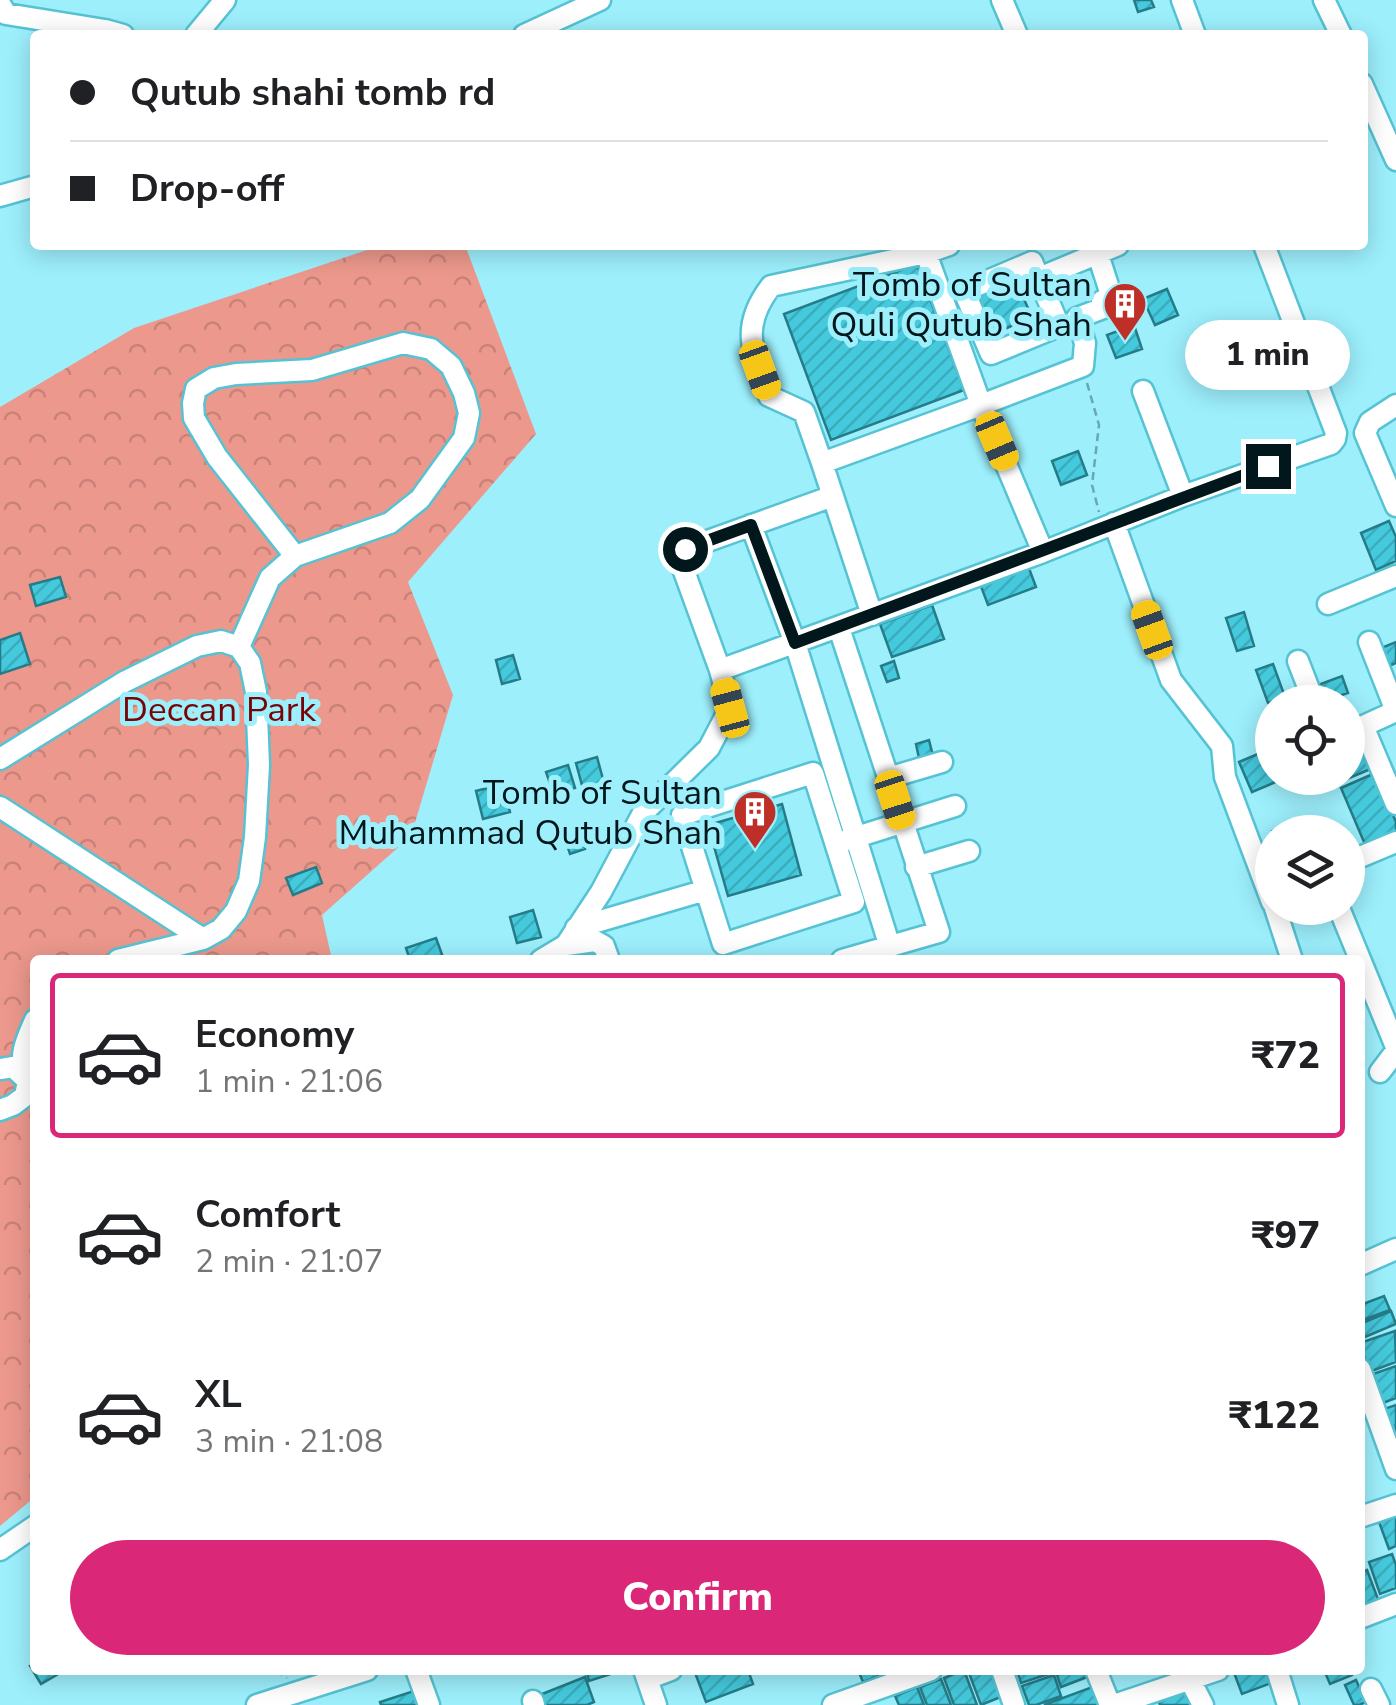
<!DOCTYPE html>
<meta charset="utf-8">
<style>
:root{--surface:#fff;--page:#f2f2f2;--text:#202124;--muted:#757577;--line:#e0e0e0;--accent:#db2777}
body{margin:0;font-family:"Nunito Sans",sans-serif;background:var(--page);color:var(--text);height:100vh;display:flex;flex-direction:column;font-size:38px;white-space:nowrap}
*{box-sizing:border-box;margin:0}
p{font-size:32px;color:var(--muted)}
.icon{flex:none;width:55px;height:55px;fill:none;stroke:currentColor;stroke-width:2;stroke-linecap:round;stroke-linejoin:round}
.map{position:relative;flex:1;overflow:hidden}
.sheet{position:absolute;left:30px;top:955px;width:1335px;height:720px;display:flex;flex-direction:column;background:var(--surface);border-radius:10px;box-shadow:0 5px 25px #0003}
.sheet>*{flex:none}
.banner{position:absolute;left:30px;top:30px;width:1338px;height:220px;border-radius:10px;box-shadow:0 5px 25px #0003;display:grid;align-content:center;height:220px;padding:0 40px;background:var(--surface)}
.buttons{position:absolute;left:1255px;top:685px;display:grid;gap:20px}
.buttons a{display:grid;place-items:center;width:110px;height:110px;border-radius:50%;background:var(--surface);box-shadow:0 5px 25px #0003;font-size:50px}
.end{position:absolute;width:45px;height:45px;margin:-22px;border:12px solid #01171b;background:#fff;box-shadow:0 0 0 5px #fff}
.from{border-radius:50%}
.bubble{position:absolute;height:70px;border-radius:35px;background:var(--surface);box-shadow:0 5px 25px #0003;font-size:32px;font-weight:800;line-height:70px;text-align:center}
.car{position:absolute;width:30px;height:60px;margin:-30px -15px;border-radius:12px;box-shadow:0 0 8px 2px #0007;background:linear-gradient(#f5c518 24%,#345 0 40%,#f5c518 0 76%,#345 0 86%,#f5c518 0)}
.banner b{display:flex;align-items:center;gap:35px;height:95px;font-size:38px}
.banner b+b{border-top:2px solid var(--line)}
.banner i{width:25px;height:25px;background:var(--text)}
ul{padding:18px 0 0;list-style:none}
li{display:flex;align-items:center;gap:30px;height:165px;margin:0 20px 15px;padding:0 20px;border:5px solid transparent;border-radius:10px}
li div{flex:1}
li b{display:block;font-size:38px}
li em{font-style:normal;font-weight:800}
li.on{border-color:var(--accent)}
li>.icon{width:90px;height:90px;stroke-width:1.5}
.cta{display:flex;gap:20px;margin-top:auto;padding:20px 40px}
.cta a{flex:1;height:115px;border-radius:60px;background:var(--accent);color:#fff;font-size:40px;font-weight:800;line-height:115px;text-align:center}
.map>svg:first-child{display:block}
.park{fill:url(#park-crowns)}
.building{fill:url(#building-hatch);stroke:#257c88;stroke-width:2.5}
.lines{fill:none;stroke-linecap:round;stroke-linejoin:round}
.minor-casing{stroke:#55c3d3;stroke-width:25}
.path{stroke:#69a7b1;stroke-width:2.5;stroke-dasharray:8 5;stroke-linecap:butt}
.minor{stroke:#fff;stroke-width:20}
.route{stroke:#01171b;stroke-width:12}
.labels{text-anchor:middle;stroke-width:10;stroke-linejoin:round;paint-order:stroke}
.poi-label{font-size:35px;fill:#01171b;stroke:#9deffc;text-anchor:end}
.park-label{font-size:35px;fill:#780405;stroke:#9deffc}
</style>
<div class="map">
<svg width="1396" height="1705" viewBox="0 0 1396 1705">
<defs>
<pattern id="park-crowns" width="20" height="18" patternUnits="userSpaceOnUse" patternTransform="scale(2.5)"><rect width="20" height="18" fill="#ec988c"/><path d="M2 6a3 3 0 1 1 6 0M12 15a3 3 0 1 1 6 0" fill="none" stroke="#c98278"/></pattern>
<pattern id="building-hatch" width="6" height="6" patternUnits="userSpaceOnUse" patternTransform="scale(2.5)"><rect width="6" height="6" fill="#45c9dc"/><path d="M-1 1l2-2M0 6l6-6M5 7l2-2" fill="none" stroke="#3bacbc"/></pattern>
</defs>
<rect width="100%" height="100%" fill="#9deffc"/>
<path class="park" d="M382 245H465L536 434 408 582 453 695 411 836 322 915 332 960H35V1497L0 1526V407L134 328Z"/>
<path class="building" d="M1134 0H1151L1154 7 1138 12Z
M917 264 964 390 831 440 784 314Z
M1015 279 1032 317 991 335 974 297Z
M1167 289 1178 315 1155 325 1143 299Z
M1134 325 1142 349 1116 358 1107 335Z
M1078 451 1087 475 1061 485 1052 461Z
M1389 521 1396 537V561L1376 570 1361 533Z
M1027 563 1036 587 988 605 979 581Z
M60 577 66 597 36 606 30 585Z
M932 605 944 639 892 657 880 624Z
M1244 612 1254 646 1237 651 1226 618Z
M20 633 30 664 0 674V640Z
M1396 642V663L1382 669 1374 651Z
M513 655 520 679 502 684 496 660Z
M894 661 899 678 887 682 881 666Z
M1273 664 1285 697 1268 703 1256 670Z
M1342 676 1348 693 1324 701 1318 685Z
M929 740 934 760 920 763 916 744Z
M1363 742 1373 768 1340 782 1338 778H1348V748Z
M1265 751 1272 768V778H1277L1278 781 1252 792 1239 762Z
M597 757 604 783 583 789 576 763Z
M568 765 575 788 554 795 546 772Z
M1375 773 1396 822V837L1367 849 1341 788Z
M503 784 510 812 483 819 476 791Z
M782 804 801 875 728 896 708 825Z
M1301 820 1306 832 1272 834V831Z
M579 831 585 849 570 854 564 836Z
M316 867 322 883 293 895 286 878Z
M533 910 541 937 517 943 510 917Z
M436 938 444 960H410L406 948Z
M1384 1296 1390 1310 1360 1321V1305Z
M1391 1311 1396 1324 1360 1339V1324Z
M1395 1331 1396 1362 1369 1372 1360 1343Z
M1396 1366V1398L1383 1403 1373 1374Z
M1396 1405V1431L1392 1432 1384 1409Z
M1396 1517V1546L1389 1549 1379 1522Z
M1392 1554 1396 1565V1588L1380 1594 1369 1562Z
M1367 1570 1379 1602 1360 1608V1573Z
M35 1663V1670H65L41 1684 30 1666Z
M586 1670H623L589 1681Z
M694 1670H748L753 1684 706 1702Z
M858 1670H881L882 1675 863 1682Z
M964 1670 977 1705H954L944 1678Z
M976 1670H992L1003 1696 981 1705 969 1673Z
M1017 1670H1051L1052 1673 1021 1683Z
M1070 1670H1093L1095 1674 1061 1687 1057 1675Z
M1233 1670H1269L1274 1682 1242 1694Z
M1324 1670H1350L1352 1675 1330 1684Z
M1054 1675 1061 1696 1036 1705H1029L1022 1686Z
M585 1677 594 1702 587 1705H540L537 1696Z
M941 1679 951 1705H927L920 1687Z
M1356 1680 1366 1702 1359 1705H1354L1345 1685Z
M1185 1682 1194 1705H1160L1156 1693Z
M1095 1686 1102 1705H1044Z
M917 1687 924 1705H899L895 1696Z
M420 1689 425 1705H381L380 1702Z"/>
<g class="lines">
<defs>
<path id="minor" d="M1002 0 1017 35
M1182 0 1195 35
M1324 0 1341 35
M0 4 6 14 105 30 123 35
M196 35 225 0
M524 35 600 0
M1362 84 1396 160
M0 196 35 186
M1032 262 1059 326 991 354 964 291Z
M1039 278 1118 245
M1396 405 1370 422 1365 433 1396 506
M822 463 804 412 769 396C753 352 739 328 771 286L926 253 949 245
M1183 496 1331 444 1335 439 1336 433 1264 245
M1114 523 1171 680 1222 746 1225 777 1272 902
M751 525 795 643 890 947
M1043 552 981 405 1083 366 1085 343 1077 318 1106 307 1102 301 1112 298 1095 245
M1328 604 1396 576
M872 615 822 463 981 405 923 245
M839 628 939 932 842 960
M239 647 270 578 295 556 390 523 420 499 464 438 469 413 464 393 451 366 431 349 403 343 312 370 236 374 214 378 196 389 193 403 194 418 217 457 295 556
M1298 661 1314 702
M720 670 677 552 833 496
M1363 726 1396 804
M1348 733 1396 711 1369 642
M0 759 124 682 197 646 221 641 239 647 250 663 256 692 259 765 255 837 249 881 236 911 221 929 203 939 118 960
M813 773 854 902 723 944 682 815Z
M888 778 942 762
M0 807 203 939
M847 840 955 806
M1348 862 1396 842
M916 867 969 851
M1275 908 1292 960
M1339 908 1396 1047
M576 928 706 890
M566 945 595 941 604 946 609 960
M541 960 566 945 601 892 643 813 709 748 730 708 720 670 1043 552 1183 496 1143 391
M35 1020C21 1052 17 1061 35 1094
M0 1069 13 1067 28 1081 25 1096 13 1105 0 1110
M1380 1072 1396 1051
M1360 1265 1396 1249
M1360 1369 1396 1469
M1360 1517 1396 1505
M0 1550 35 1526
M1360 1618 1396 1604
M644 1670 656 1705
M1002 1670 1014 1705
M1096 1670 1110 1705
M1277 1670 1288 1705
M417 1672 429 1705
M647 1679 671 1670
M1190 1680 1203 1705
M1371 1689 1379 1705
M533 1701 534 1705
M257 1705 367 1670
M833 1705 931 1670
M1114 1705 1218 1670"/>
</defs>
<use href="#minor" class="minor-casing"/>
<path class="path" d="M1087 383 1099 425 1092 485 1099 512
M276 1670 287 1678"/>
<use href="#minor" class="minor"/>
</g>
<g class="lines">
<path class="route" d="M685 549 751 525 795 643 1268 466"/>
</g>
<defs>
<symbol id="building-pin" viewBox="-11 -11 22 30"><path d="M0 17L-7.5 6A9.5 9.5 0 1 1 7.5 6Z" fill="#bd2f27" stroke="#9deffc"/><path d="M-4-6H4V6H1V3H-1V6H-4ZM-2.5-4.3h1.7v1.8h-1.7ZM.8-4.3h1.7v1.8H.8ZM-2.5-1h1.7V.8h-1.7ZM.8-1h1.7V.8H.8Z" fill="#fff"/></symbol>
</defs>
<g fill-rule="evenodd">
<use href="#building-pin" x="1100" y="279" width="50" height="68"/>
<use href="#building-pin" x="730" y="787" width="50" height="68"/>
</g>
<g class="labels">
<g class="poi-label">
<text x="1092" y="296">Tomb of Sultan<tspan x="1092" dy="40">Quli Qutub Shah</tspan></text>
<text x="722" y="804">Tomb of Sultan<tspan x="722" dy="40">Muhammad Qutub Shah</tspan></text>
</g>
<g class="park-label">
<text x="219" y="721">Deccan Park</text>
</g>
</g>
</svg>
<div class="buttons">
<a><svg class="icon" aria-label="locate" viewBox="0 0 24 24"><circle cx="12" cy="12" r="6"/><path d="M12 2v4M12 18v4M2 12h4M18 12h4"/></svg></a>
<a><svg class="icon" aria-label="layers" viewBox="0 0 24 24"><path d="M12 4l9 5-9 5-9-5zM3 14l9 5 9-5"/></svg></a>
</div>
<i class="end from" style="left:685px;top:549px"></i>
<i class="end" style="left:1268px;top:466px"></i>
<div class="bubble" style="left:1185px;top:320px;width:165px">1 min</div>
<i class="car" style="left:760px;top:370px;rotate:160deg"></i>
<i class="car" style="left:997px;top:441px;rotate:157deg"></i>
<i class="car" style="left:1152px;top:630px;rotate:340deg"></i>
<i class="car" style="left:730px;top:708px;rotate:345deg"></i>
<i class="car" style="left:895px;top:800px;rotate:162deg"></i>
<div class="banner">
<b><i class="from"></i>Qutub shahi tomb rd</b>
<b><i></i>Drop-off</b>
</div>
<section class="sheet">
<ul>
<li class="on"><svg class="icon" aria-label="car" viewBox="0 0 24 24"><path d="M5 17H2v-5l4-1 3-4h7l3 4 3 1v5h-3M9 17h6M6 11h13"/><circle cx="7" cy="17" r="2"/><circle cx="17" cy="17" r="2"/></svg><div><b>Economy</b><p>1 min · 21:06</p></div><em>₹72</em></li>
<li><svg class="icon" aria-label="car" viewBox="0 0 24 24"><path d="M5 17H2v-5l4-1 3-4h7l3 4 3 1v5h-3M9 17h6M6 11h13"/><circle cx="7" cy="17" r="2"/><circle cx="17" cy="17" r="2"/></svg><div><b>Comfort</b><p>2 min · 21:07</p></div><em>₹97</em></li>
<li><svg class="icon" aria-label="car" viewBox="0 0 24 24"><path d="M5 17H2v-5l4-1 3-4h7l3 4 3 1v5h-3M9 17h6M6 11h13"/><circle cx="7" cy="17" r="2"/><circle cx="17" cy="17" r="2"/></svg><div><b>XL</b><p>3 min · 21:08</p></div><em>₹122</em></li>
</ul>
<div class="cta"><a>Confirm</a></div>
</section>
</div>
